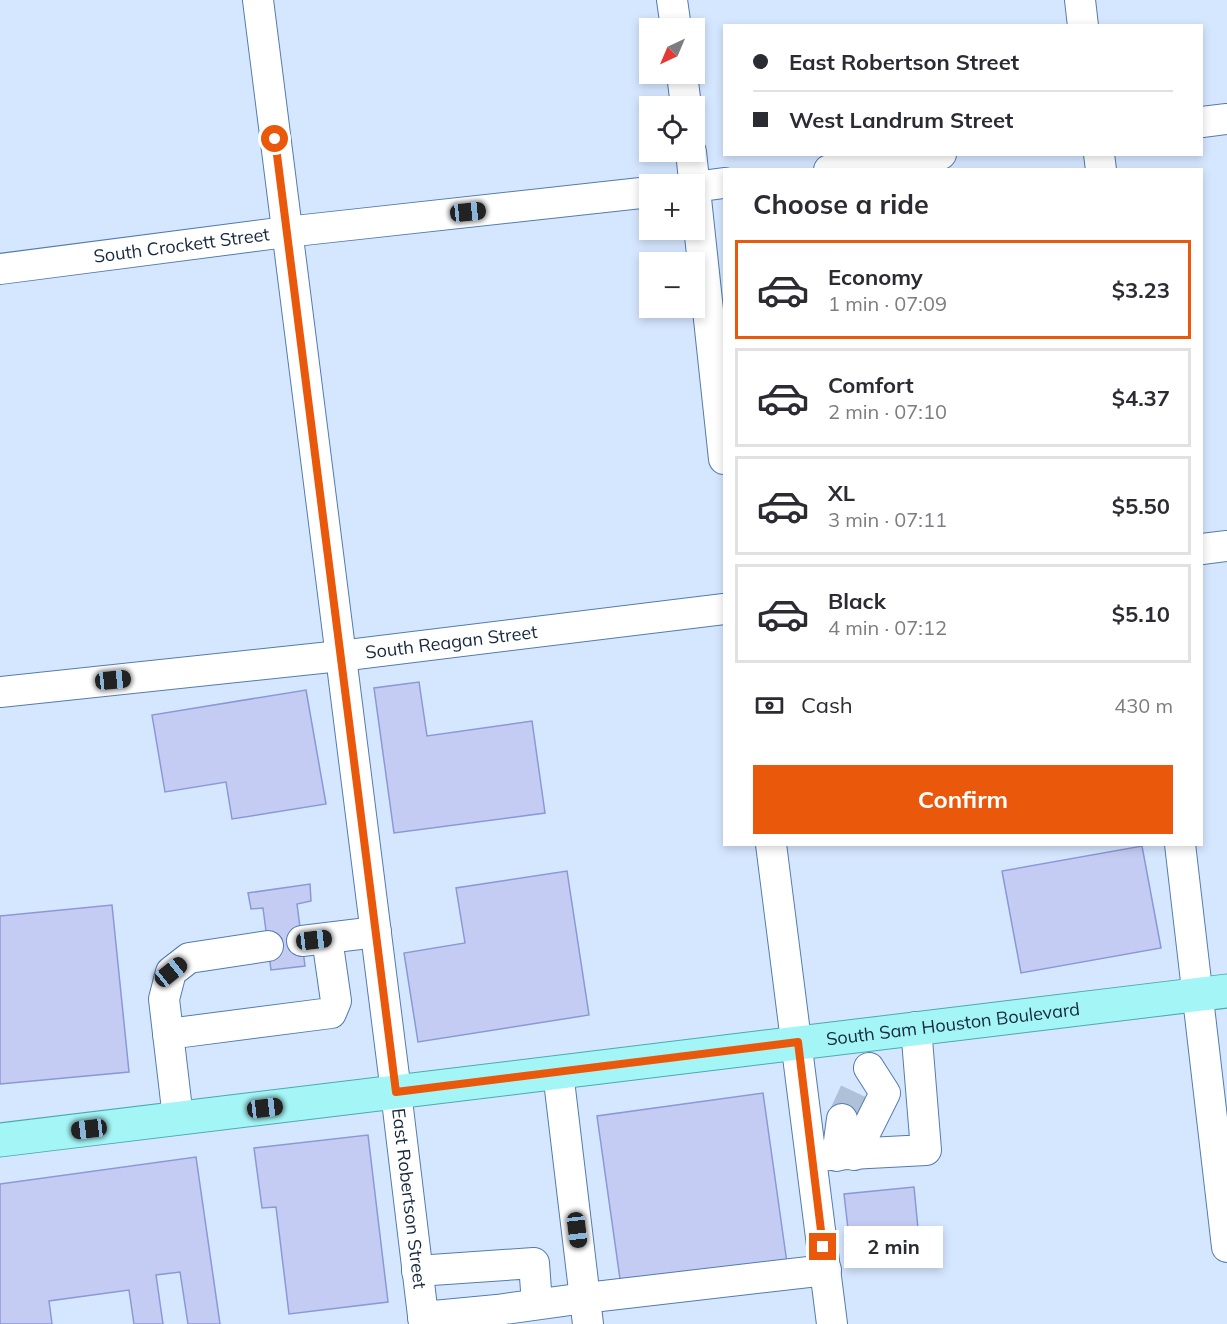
<!DOCTYPE html>
<meta charset="utf-8">
<style>
:root{--surface:#fff;--page:#f7f7f7;--text:#2b2b33;--muted:#7c7c81;--line:#e1e1e2;--accent:#ea580c}
body{margin:0;font-family:Mulish,sans-serif;background:var(--page);color:var(--text);height:100vh;display:flex;flex-direction:column;font-size:22px;white-space:nowrap}
*{box-sizing:border-box;margin:0}
p{font-size:20px;color:var(--muted)}
.icon{flex:none;width:33px;height:33px;fill:none;stroke:currentColor;stroke-width:2;stroke-linecap:round;stroke-linejoin:round}
.map{position:relative;flex:1;overflow:hidden}
.details{position:absolute;left:723px;top:168px;width:480px;height:678px;display:flex;flex-direction:column;background:var(--surface);border-radius:0px;box-shadow:0 3px 9px #0003}
.details>*{flex:none}
.banner{position:absolute;left:723px;top:24px;width:480px;height:132px;border-radius:0px;box-shadow:0 3px 9px #0003;display:grid;align-content:center;height:132px;padding:0 30px;background:var(--surface)}
.needle{width:39px;rotate:224deg}
.fabs{position:absolute;left:639px;top:18px;display:grid;gap:12px}
.fabs a{display:grid;place-items:center;width:66px;height:66px;border-radius:0px;background:var(--surface);box-shadow:0 3px 9px #0003;font-size:30px}
.end{position:absolute;width:27px;height:27px;margin:-14px;border:8px solid #ea580c;background:#fff;box-shadow:0 0 0 3px #fff}
.from{border-radius:50%}
.bubble{position:absolute;height:42px;border-radius:0px;background:var(--surface);box-shadow:0 3px 9px #0003;font-size:20px;font-weight:700;line-height:42px;text-align:center}
.car{position:absolute;width:18px;height:36px;margin:-18px -9px;border-radius:8px;box-shadow:0 0 4px 2px #0007;background:linear-gradient(#222 24%,#8ab4d8 0 40%,#222 0 76%,#8ab4d8 0 86%,#222 0)}
.banner b{display:flex;align-items:center;gap:21px;height:57px;font-size:22px}
.banner b+b{border-top:2px solid var(--line)}
.banner i{width:15px;height:15px;background:var(--text)}
ul{padding:0;list-style:none}
li{display:flex;align-items:center;gap:18px;height:99px;margin:0 12px 9px;padding:0 18px;border:3px solid var(--line);border-radius:0px}
li div{flex:1}
li b{display:block;font-size:22px}
li em{font-style:normal;font-weight:700}
li.current{border-color:var(--accent)}
li>.icon{width:54px;height:54px;stroke-width:1.5}
h2{padding:0 30px;font-size:27px;line-height:72px}
.pay{display:flex;align-items:center;gap:15px;height:66px;padding:0 30px;font-size:22px}
.pay p{margin-inline-start:auto}
.action{display:flex;gap:12px;margin-top:auto;padding:12px 30px}
.action a{flex:1;height:69px;border-radius:0px;background:var(--accent);color:#fff;font-size:24px;font-weight:700;line-height:69px;text-align:center}
.map>svg:first-child{display:block}
.building{fill:#c4ccf4;stroke:#8b98d6;stroke-width:1.5}
.lines{fill:none;stroke-linecap:round;stroke-linejoin:round}
.minor-tunnel{stroke:#afc1d8;stroke-width:30;stroke-dasharray:30 15;stroke-linecap:butt}
.minor-casing{stroke:#537bb0;stroke-width:32}
.major-casing{stroke:#4ca9b0;stroke-width:35}
.minor{stroke:#fff;stroke-width:30}
.major{stroke:#a4f5f5;stroke-width:33}
.route{stroke:#ea580c;stroke-width:8}
.labels{text-anchor:middle;stroke-width:4.5;stroke-linejoin:round;paint-order:stroke}
.street-label{font-size:18px;fill:#17283e;stroke:#d5e7ff}
</style>
<div class="map">
<svg width="1227" height="1324" viewBox="0 0 1227 1324">
<rect width="100%" height="100%" fill="#d5e7ff"/>
<path class="building" d="M419 682 427 736 532 721 545 813 394 833 374 688Z
M306 690 326 804 232 819 226 782 165 792 152 715Z
M1142 846 1161 948 1021 973 1002 871Z
M567 871 589 1015 418 1042 404 953 465 943 456 888Z
M310 884 311 901 297 904 305 966 271 970 263 908 251 909 248 893Z
M112 905 129 1072 0 1084V916Z
M763 1093 787 1263 621 1286 597 1116Z
M368 1135 388 1302 289 1314 276 1207 262 1208 254 1148Z
M196 1157 220 1324H188L180 1272 156 1275 163 1324H134L129 1290 49 1301 52 1324H0V1184Z
M914 1187 919 1239 850 1246 844 1194Z"/>
<g class="lines">
<path class="minor-tunnel" d="M842 1119 856 1089"/>
<defs>
<g id="minor">
<path id="s1" d="M258 0 396 1092 424 1324"/>
<path d="M672 0 676 28"/>
<path d="M1080 0 1083 26"/>
<path d="M682 74 686 106"/>
<path d="M1202 122 1227 119"/>
<path d="M691 152 724 459"/>
<path d="M1099 154 1101 170"/>
<path d="M829 170 941 154"/>
<path d="M694 187 724 183"/>
<path id="s2" d="M0 269 286 232 650 192"/>
<path d="M1202 549 1227 546"/>
<path id="s3" d="M0 692 340 656 724 609"/>
<path d="M771 844 832 1324"/>
<path d="M1180 844 1227 1247"/>
<path d="M302 941 376 932"/>
<path d="M168 1034 331 1013 336 1001 327 938"/>
<path d="M558 1072 588 1324"/>
<path d="M178 1118 164 999 171 972 189 958 268 946"/>
<path d="M854 1155 885 1093 869 1068"/>
<path d="M812 1156 926 1150 916 1027"/>
<path d="M837 1156 842 1119"/>
<path d="M417 1271 534 1263 537 1304"/>
<path d="M423 1317 497 1310 585 1298 826 1270"/>
</g>
<g id="major">
<path id="s4" d="M0 1140 1227 991"/>
</g>
</defs>
<use href="#minor" class="minor-casing"/>
<use href="#major" class="major-casing"/>
<use href="#minor" class="minor"/>
<use href="#major" class="major"/>
</g>
<g class="lines">
<path class="route" d="M275 139 396 1092 798 1042 823 1247"/>
</g>
<g class="labels">
<g class="street-label">
<text dy="6" stroke="none"><textPath href="#s2" startOffset="183">South Crockett Street</textPath></text>
<text dy="6" stroke="none"><textPath href="#s3" startOffset="454">South Reagan Street</textPath></text>
<text dy="6" stroke="none"><textPath href="#s4" startOffset="960">South Sam Houston Boulevard</textPath></text>
<text dy="6" stroke="none"><textPath href="#s1" startOffset="1208">East Robertson Street</textPath></text>
</g>
</g>
</svg>
<div class="fabs">
<a><svg class="needle" viewBox="-14 -14 28 28"><path d="M0-13l5 13h-10z" fill="#e53935"/><path d="M0 13l5-13h-10z" fill="#7c7c81"/></svg></a>
<a><svg class="icon" aria-label="locate" viewBox="0 0 24 24"><circle cx="12" cy="12" r="6"/><path d="M12 2v4M12 18v4M2 12h4M18 12h4"/></svg></a>
<a>+</a>
<a>−</a>
</div>
<i class="end from" style="left:275px;top:139px"></i>
<i class="end" style="left:823px;top:1247px"></i>
<div class="bubble" style="left:844px;top:1226px;width:99px">2 min</div>
<i class="car" style="left:468px;top:212px;rotate:84deg"></i>
<i class="car" style="left:113px;top:680px;rotate:84deg"></i>
<i class="car" style="left:314px;top:940px;rotate:83deg"></i>
<i class="car" style="left:171px;top:972px;rotate:51deg"></i>
<i class="car" style="left:265px;top:1108px;rotate:83deg"></i>
<i class="car" style="left:89px;top:1129px;rotate:263deg"></i>
<i class="car" style="left:577px;top:1230px;rotate:173deg"></i>
<div class="banner">
<b><i class="from"></i>East Robertson Street</b>
<b><i></i>West Landrum Street</b>
</div>
<section class="details">
<h2>Choose a ride</h2>
<ul>
<li class="current"><svg class="icon" aria-label="car" viewBox="0 0 24 24"><path d="M5 17H2v-5l4-1 3-4h7l3 4 3 1v5h-3M9 17h6M6 11h13"/><circle cx="7" cy="17" r="2"/><circle cx="17" cy="17" r="2"/></svg><div><b>Economy</b><p>1 min · 07:09</p></div><em>$3.23</em></li>
<li><svg class="icon" aria-label="car" viewBox="0 0 24 24"><path d="M5 17H2v-5l4-1 3-4h7l3 4 3 1v5h-3M9 17h6M6 11h13"/><circle cx="7" cy="17" r="2"/><circle cx="17" cy="17" r="2"/></svg><div><b>Comfort</b><p>2 min · 07:10</p></div><em>$4.37</em></li>
<li><svg class="icon" aria-label="car" viewBox="0 0 24 24"><path d="M5 17H2v-5l4-1 3-4h7l3 4 3 1v5h-3M9 17h6M6 11h13"/><circle cx="7" cy="17" r="2"/><circle cx="17" cy="17" r="2"/></svg><div><b>XL</b><p>3 min · 07:11</p></div><em>$5.50</em></li>
<li><svg class="icon" aria-label="car" viewBox="0 0 24 24"><path d="M5 17H2v-5l4-1 3-4h7l3 4 3 1v5h-3M9 17h6M6 11h13"/><circle cx="7" cy="17" r="2"/><circle cx="17" cy="17" r="2"/></svg><div><b>Black</b><p>4 min · 07:12</p></div><em>$5.10</em></li>
</ul>
<div class="pay"><svg class="icon" aria-label="cash" viewBox="0 0 24 24"><path d="M3 7h18v10H3z"/><circle cx="12" cy="12" r="2"/></svg>Cash<p>430 m</p></div>
<div class="action"><a>Confirm</a></div>
</section>
</div>
